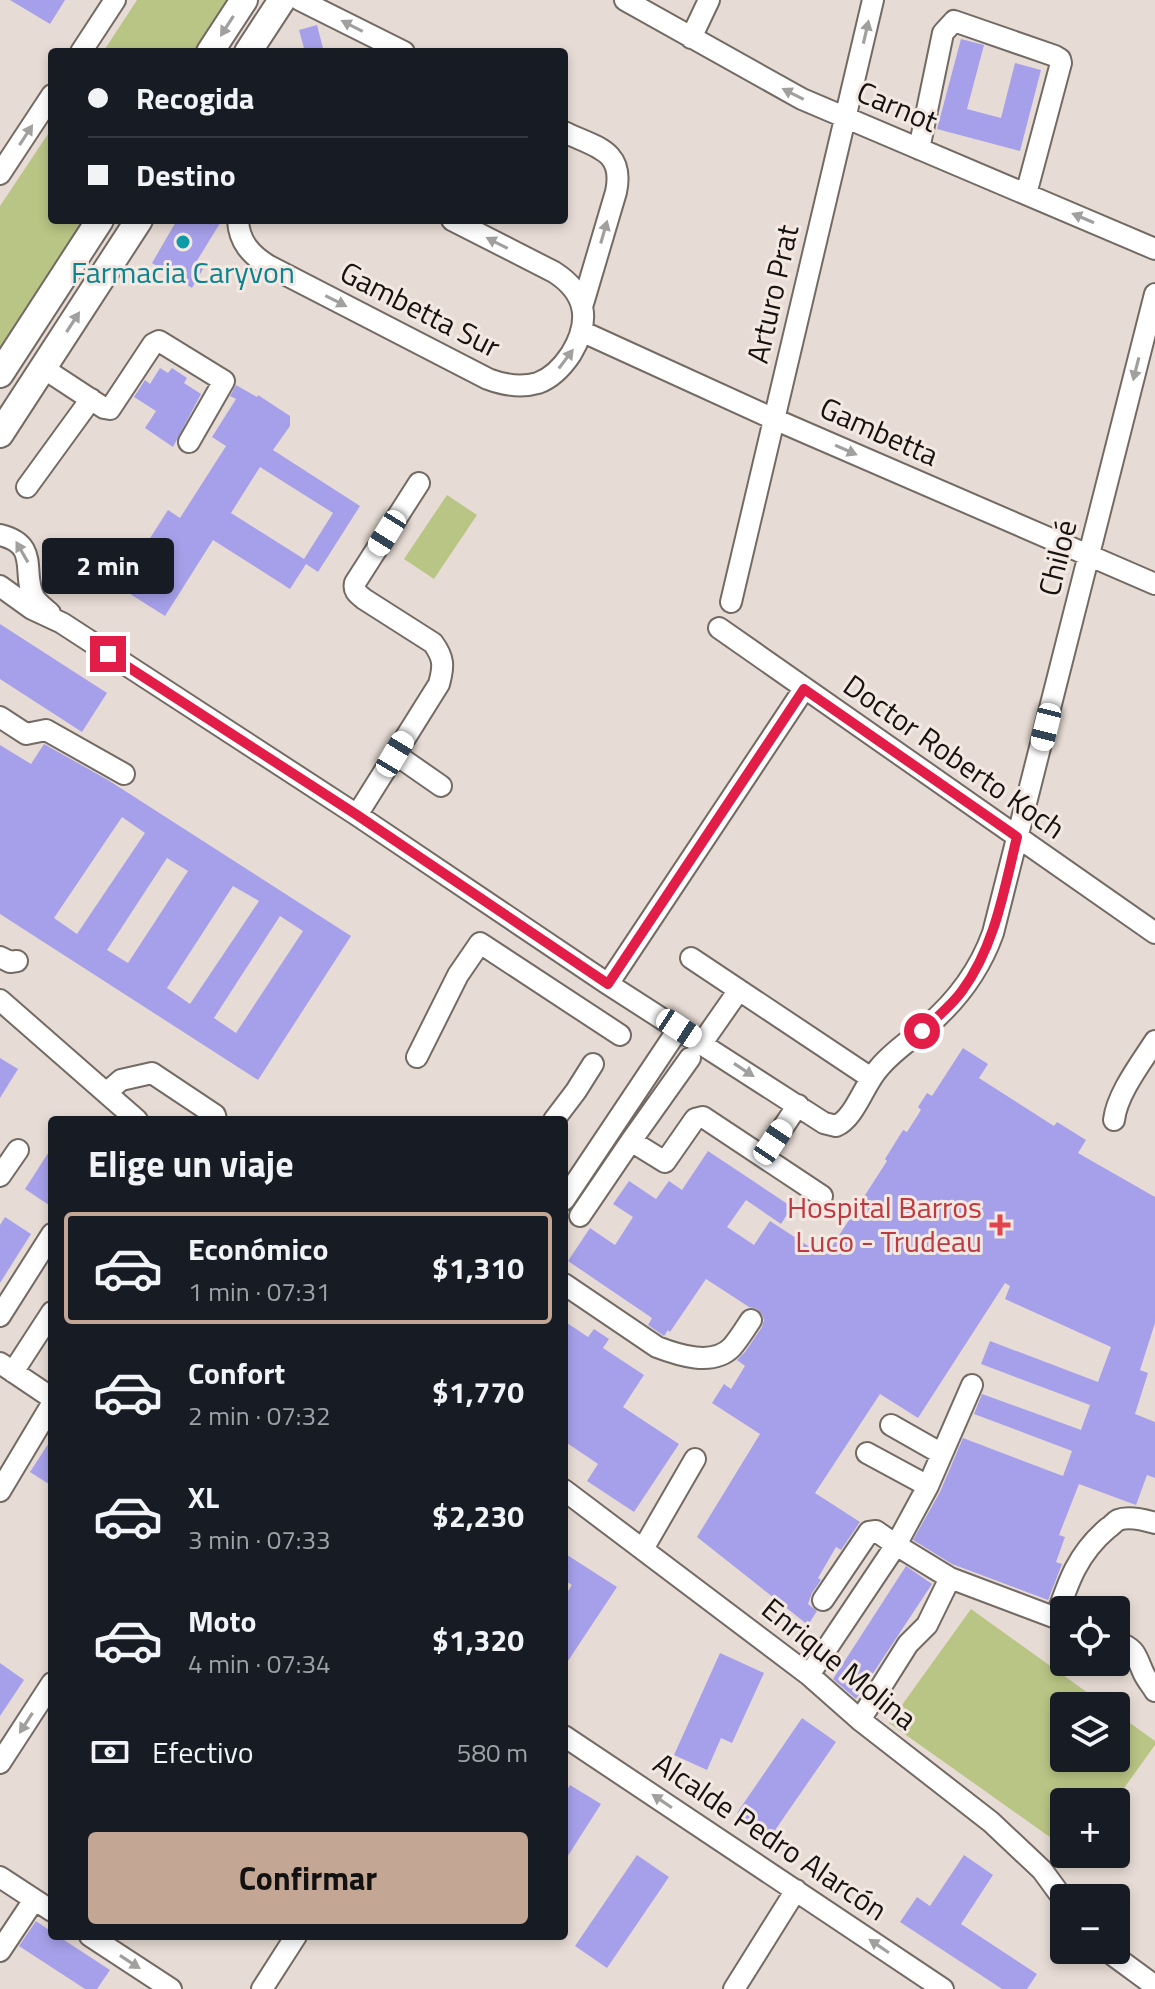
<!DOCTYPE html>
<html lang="es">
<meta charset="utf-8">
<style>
:root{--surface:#171b24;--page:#242831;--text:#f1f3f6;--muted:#9ea1a6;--line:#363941;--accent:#c4a695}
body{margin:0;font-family:"Titillium Web",sans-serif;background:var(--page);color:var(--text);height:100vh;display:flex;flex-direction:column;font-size:30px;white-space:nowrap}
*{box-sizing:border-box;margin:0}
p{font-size:26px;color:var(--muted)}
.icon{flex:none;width:44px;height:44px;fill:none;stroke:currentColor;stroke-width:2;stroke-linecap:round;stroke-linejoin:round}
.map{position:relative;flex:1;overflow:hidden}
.sheet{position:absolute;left:48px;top:1116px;width:520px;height:824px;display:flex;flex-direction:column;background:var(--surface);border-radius:8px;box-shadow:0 4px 12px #0003}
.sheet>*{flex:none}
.top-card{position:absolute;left:48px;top:48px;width:520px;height:176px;border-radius:8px;box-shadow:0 4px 12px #0003;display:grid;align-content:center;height:176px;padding:0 40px;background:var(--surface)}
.tools{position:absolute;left:1050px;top:1596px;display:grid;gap:16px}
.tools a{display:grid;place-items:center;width:80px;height:80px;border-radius:8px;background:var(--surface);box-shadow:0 4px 12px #0003;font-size:40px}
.end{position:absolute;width:36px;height:36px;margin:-18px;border:10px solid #e11d48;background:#fff;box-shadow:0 0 0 4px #fff}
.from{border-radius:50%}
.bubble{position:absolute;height:56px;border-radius:8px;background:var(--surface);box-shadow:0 4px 12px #0003;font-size:26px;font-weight:700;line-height:56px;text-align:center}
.car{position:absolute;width:24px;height:48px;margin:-24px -12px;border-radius:10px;box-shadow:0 0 6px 2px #0007;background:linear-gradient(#fff 24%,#345 0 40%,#fff 0 76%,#345 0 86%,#fff 0)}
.top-card b{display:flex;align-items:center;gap:28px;height:76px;font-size:30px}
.top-card b+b{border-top:2px solid var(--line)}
.top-card i{width:20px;height:20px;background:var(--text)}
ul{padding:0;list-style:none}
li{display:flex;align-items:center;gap:24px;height:112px;margin:0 16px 12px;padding:0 24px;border:4px solid transparent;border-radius:8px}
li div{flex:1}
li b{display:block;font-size:30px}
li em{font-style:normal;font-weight:700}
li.current{border-color:var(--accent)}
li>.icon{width:72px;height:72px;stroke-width:1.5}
h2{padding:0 40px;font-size:36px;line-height:96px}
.pay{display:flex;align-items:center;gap:20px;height:88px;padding:0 40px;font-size:30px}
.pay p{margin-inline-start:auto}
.cta{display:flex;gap:16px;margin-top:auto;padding:16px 40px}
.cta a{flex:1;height:92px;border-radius:8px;background:var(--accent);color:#111;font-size:32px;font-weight:700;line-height:92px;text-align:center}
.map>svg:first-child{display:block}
.green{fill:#b9c585}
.building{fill:#a6a0ea;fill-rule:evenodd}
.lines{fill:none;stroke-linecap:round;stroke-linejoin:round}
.minor-casing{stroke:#736a64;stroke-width:24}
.major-casing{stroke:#736a64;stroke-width:30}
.minor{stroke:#fff;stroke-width:20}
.major{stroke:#fff;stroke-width:26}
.oneway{fill:#a2a09f}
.route{stroke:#e11d48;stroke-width:10}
.culture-dot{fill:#0f9aa8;stroke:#f4e9e2;stroke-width:3}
.health-dot{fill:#e0444e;stroke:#f4e9e2;stroke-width:3}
.labels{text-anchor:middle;stroke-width:6;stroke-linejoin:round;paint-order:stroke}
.street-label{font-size:30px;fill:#161210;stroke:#f4e9e2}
.culture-label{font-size:30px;fill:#0d838f;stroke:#f4e9e2}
.health-label{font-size:30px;fill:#be3a42;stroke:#f4e9e2;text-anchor:end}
</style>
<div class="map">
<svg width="1155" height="1989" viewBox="0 0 1155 1989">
<rect width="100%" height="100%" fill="#e7dcd5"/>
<path class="green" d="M137 0H232L197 52H103Z
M52 128V220H86L0 351V206Z
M447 495 477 515 434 579 404 559Z
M971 1609 1106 1706H1064V1758H1116V1713L1155 1741V1745L1114 1802H1064V1847L889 1723Z"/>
<path class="building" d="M10 0H65L50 24Z
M317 25 324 52H305L299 30Z
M961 39 984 45 967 109 1001 118 1015 63 1041 70 1020 151 937 129Z
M177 220H222L195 264 203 269 192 288 152 263Z
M160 368 168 373 172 368 187 378 184 383 201 394 173 447 145 428 156 411 134 397 145 380 150 384Z
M236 385 257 397 258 395 290 416V426L273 450 360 506 318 572 306 564 290 589 213 540 165 616 119 587 168 510 180 518 226 446 212 437 236 399 230 396ZM260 467 333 513 304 559 231 513Z
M0 624 107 693 82 732 0 679Z
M44 744 108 780 351 936 258 1080 0 914V745L31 764ZM122 817 145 833 77 934 54 918ZM167 858 188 871 128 963 107 950ZM233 886 259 901 190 1004 167 988ZM280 916 303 931 236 1033 214 1018Z
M963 1048 988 1064 979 1078 1054 1126 1057 1122 1086 1140 1078 1153 1155 1197V1323L1140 1370 1148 1373 1135 1414 1155 1422V1478L1147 1475 1136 1505 1079 1484 1059 1535 1065 1537 1056 1562 1062 1564 1048 1600 952 1564 913 1540 940 1492 963 1438 1063 1476 1072 1451 974 1414 982 1394 1081 1430 1090 1405 981 1364 990 1341 1098 1382 1111 1347 1005 1299 1010 1286 1005 1283 918 1418 880 1394 815 1493 860 1522 841 1550 836 1547 818 1578 821 1580 812 1593 808 1604 817 1611 808 1625 697 1537 760 1434 712 1403 724 1384 731 1389 745 1366 737 1360 745 1352 762 1327 764 1320 762 1314 757 1309 749 1307 706 1279 670 1332 668 1330 664 1336 648 1325 652 1318 568 1261 590 1228 615 1245 633 1217 613 1204 629 1181 656 1199 669 1181 682 1190 708 1151 792 1207 781 1224 746 1200 727 1227 754 1245 770 1221 819 1253 821 1250 827 1254 887 1161 885 1159 903 1130 907 1132 921 1110 918 1107 927 1093 932 1096Z
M0 1058 18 1069 0 1098Z
M52 1147V1207L25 1189Z
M5 1217 31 1234 0 1283V1225Z
M564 1321 588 1337 594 1329 609 1339 603 1348 644 1375 623 1407 679 1444 634 1512 587 1481 598 1464 564 1441Z
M52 1438V1486L30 1472Z
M564 1553 617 1587 564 1667V1597L572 1585 564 1580Z
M906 1566 932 1584 856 1699 833 1679Z
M720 1653 764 1673 732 1743 721 1738 707 1770 674 1755Z
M0 1663 24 1680 0 1716Z
M802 1718 836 1742 771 1836 737 1813Z
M570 1785 601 1804 564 1862V1795Z
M637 1855 669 1877 607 1968 575 1946Z
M964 1855 993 1875 961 1924 1037 1974 1027 1989H1002L900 1922 917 1897 930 1906Z
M36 1921 52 1932V1936H58L110 1970 97 1989H85L19 1946Z"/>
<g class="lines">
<defs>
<path id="minor" d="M300 0 404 52
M625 0 802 99 1155 249
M691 38 709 0
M81 52 115 0
M564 132C595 147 625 150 616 192L582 307
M919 149 943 33 954 21 1055 56 1060 59 1061 63 1026 194
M0 174 52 95
M238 220C239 242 251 255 269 266L488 379C504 385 521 388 538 383 552 378 563 366 571 354 591 321 587 293 554 272L452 220
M581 331 774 419 1155 584
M43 368 104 408 110 409 153 344 159 341 224 381 189 442
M27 487 91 399
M0 535C42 545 20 575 35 599 39 604 45 609 50 613
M0 586 32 609 62 623 357 815 608 984 824 1123 836 1126C855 1118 864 1084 879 1068 892 1052 909 1041 925 1028 956 1002 979 972 993 933L1155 294
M731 602 873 0
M719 628 1155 933
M0 717 26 734 46 730 124 774
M395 754 441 786
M357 815 439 684C444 666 444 658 433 643L364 599C358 594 353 591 355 583L419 483
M0 957 10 962 17 961
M691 958 871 1078
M608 984 804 689
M0 1000 137 1120
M702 1043 739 990
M417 1057 458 975 480 943 620 1035
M106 1093 121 1080 152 1073 215 1115 216 1120
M554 1120 576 1091 593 1064
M1114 1120C1117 1094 1141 1063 1155 1041
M631 1141 665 1162 695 1119 703 1117 822 1196
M763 1157 798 1105
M0 1176 18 1150
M564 1200 679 1028
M580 1216 631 1141 690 1058
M564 1284 657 1347C678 1355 713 1367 732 1347 739 1339 745 1329 751 1320
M0 1316 52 1234
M0 1363 52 1398
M13 1372 52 1312
M891 1425 942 1454
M867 1453 928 1486
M564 1490 809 1675 860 1720 991 1822 1042 1870 1064 1900
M0 1491 52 1404
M643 1549 695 1459
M823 1600 869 1532 876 1531 896 1545 928 1486 972 1385
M1056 1618C1068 1582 1078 1553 1108 1528 1112 1526 1114 1522 1118 1520 1128 1516 1145 1520 1155 1523
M1116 1641C1138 1650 1135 1655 1144 1674 1147 1680 1152 1686 1155 1691
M809 1675 896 1545 950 1578 1064 1621
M860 1720 908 1644 927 1625 950 1578
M564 1736 943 1989
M0 1763 52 1683
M0 1877 52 1911
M90 1936 171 1989
M1106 1950 1155 1986
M0 1951 34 1900
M262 1989 296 1936
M734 1989 796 1890"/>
<path id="major" d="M210 52 244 0
M248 52 282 0
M0 374 100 220
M0 434 139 220"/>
</defs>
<use href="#minor" class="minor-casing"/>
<use href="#major" class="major-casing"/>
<use href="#minor" class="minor"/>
<use href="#major" class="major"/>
</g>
<defs><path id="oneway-solid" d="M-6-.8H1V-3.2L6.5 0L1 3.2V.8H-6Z" transform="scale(2)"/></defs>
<g class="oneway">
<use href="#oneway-solid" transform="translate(227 26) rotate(123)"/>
<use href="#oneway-solid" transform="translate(352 26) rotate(-153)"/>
<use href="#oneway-solid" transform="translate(866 32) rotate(-77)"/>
<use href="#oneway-solid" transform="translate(793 94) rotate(-153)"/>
<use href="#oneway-solid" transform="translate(26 135) rotate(-57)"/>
<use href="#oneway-solid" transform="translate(1083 218) rotate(-157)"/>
<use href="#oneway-solid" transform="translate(604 232) rotate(-74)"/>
<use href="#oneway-solid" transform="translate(497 243) rotate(-153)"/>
<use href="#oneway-solid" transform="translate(336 301) rotate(27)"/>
<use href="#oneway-solid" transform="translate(73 322) rotate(-57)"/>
<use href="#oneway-solid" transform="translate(566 359) rotate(-53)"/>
<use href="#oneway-solid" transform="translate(1136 369) rotate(104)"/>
<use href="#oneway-solid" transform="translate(846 450) rotate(24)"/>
<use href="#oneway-solid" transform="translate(22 552) rotate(-120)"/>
<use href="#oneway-solid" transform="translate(744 1070) rotate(33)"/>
<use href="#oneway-solid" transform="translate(26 1723) rotate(123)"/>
<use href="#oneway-solid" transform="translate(662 1801) rotate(-146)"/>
<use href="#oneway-solid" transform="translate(879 1946) rotate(-146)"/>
<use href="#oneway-solid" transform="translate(130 1962) rotate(33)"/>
</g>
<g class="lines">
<path class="route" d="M108 654 357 815 608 984 804 689 1017 837C1004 890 995 946 962 991 951 1006 936 1018 922 1031"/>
</g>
<circle class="culture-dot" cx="183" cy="242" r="8"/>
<path class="health-dot" d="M996 1213h8v8h8v8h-8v8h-8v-8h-8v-8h8z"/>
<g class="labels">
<g class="street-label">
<text transform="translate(897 107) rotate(23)" y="10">Carnot</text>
<text transform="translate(773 294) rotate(-77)" y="10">Arturo Prat</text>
<text transform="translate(420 310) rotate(27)" y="10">Gambetta Sur</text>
<text transform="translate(879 432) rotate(24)" y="10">Gambetta</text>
<text transform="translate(1058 558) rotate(-76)" y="10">Chiloé</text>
<text transform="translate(954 757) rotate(35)" y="10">Doctor Roberto Koch</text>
<text transform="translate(839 1664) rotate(39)" y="10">Enrique Molina</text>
<text transform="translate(770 1837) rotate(34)" y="10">Alcalde Pedro Alarcón</text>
</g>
<g class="culture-label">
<text x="183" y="283">Farmacia Caryvon</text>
</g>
<g class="health-label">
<text x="982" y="1218">Hospital Barros<tspan x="982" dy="34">Luco - Trudeau</tspan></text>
</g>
</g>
</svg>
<div class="tools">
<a><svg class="icon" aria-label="locate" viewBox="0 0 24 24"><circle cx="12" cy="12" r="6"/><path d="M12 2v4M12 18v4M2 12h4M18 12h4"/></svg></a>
<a><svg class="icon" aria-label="layers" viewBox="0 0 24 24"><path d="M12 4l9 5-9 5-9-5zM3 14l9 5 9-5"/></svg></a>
<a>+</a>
<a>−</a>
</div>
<i class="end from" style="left:922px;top:1031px"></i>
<i class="end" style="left:108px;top:654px"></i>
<div class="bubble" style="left:42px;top:538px;width:132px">2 min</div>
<i class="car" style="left:387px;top:533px;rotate:212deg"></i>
<i class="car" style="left:1046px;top:727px;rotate:194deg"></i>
<i class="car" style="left:395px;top:754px;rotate:31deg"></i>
<i class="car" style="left:679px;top:1028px;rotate:123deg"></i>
<i class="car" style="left:773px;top:1142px;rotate:34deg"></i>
<div class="top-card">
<b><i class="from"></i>Recogida</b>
<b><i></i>Destino</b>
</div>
<section class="sheet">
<h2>Elige un viaje</h2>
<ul>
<li class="current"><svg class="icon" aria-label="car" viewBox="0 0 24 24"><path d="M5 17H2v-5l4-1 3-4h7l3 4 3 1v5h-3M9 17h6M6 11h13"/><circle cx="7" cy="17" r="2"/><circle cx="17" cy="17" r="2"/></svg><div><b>Económico</b><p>1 min · 07:31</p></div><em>$1,310</em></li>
<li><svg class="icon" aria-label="car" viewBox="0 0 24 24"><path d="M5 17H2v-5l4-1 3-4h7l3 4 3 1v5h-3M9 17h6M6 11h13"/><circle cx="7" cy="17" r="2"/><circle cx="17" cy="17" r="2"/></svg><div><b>Confort</b><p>2 min · 07:32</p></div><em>$1,770</em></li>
<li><svg class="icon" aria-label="car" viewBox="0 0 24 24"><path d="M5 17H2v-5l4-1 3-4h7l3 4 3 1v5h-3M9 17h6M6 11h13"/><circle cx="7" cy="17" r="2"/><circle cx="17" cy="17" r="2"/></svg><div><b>XL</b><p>3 min · 07:33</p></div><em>$2,230</em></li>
<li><svg class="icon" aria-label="car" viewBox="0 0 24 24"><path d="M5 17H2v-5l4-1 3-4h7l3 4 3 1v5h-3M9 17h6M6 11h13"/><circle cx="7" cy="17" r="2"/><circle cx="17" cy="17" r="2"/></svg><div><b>Moto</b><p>4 min · 07:34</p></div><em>$1,320</em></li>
</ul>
<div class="pay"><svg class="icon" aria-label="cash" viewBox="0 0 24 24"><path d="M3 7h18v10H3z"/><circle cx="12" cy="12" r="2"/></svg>Efectivo<p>580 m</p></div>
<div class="cta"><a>Confirmar</a></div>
</section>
</div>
